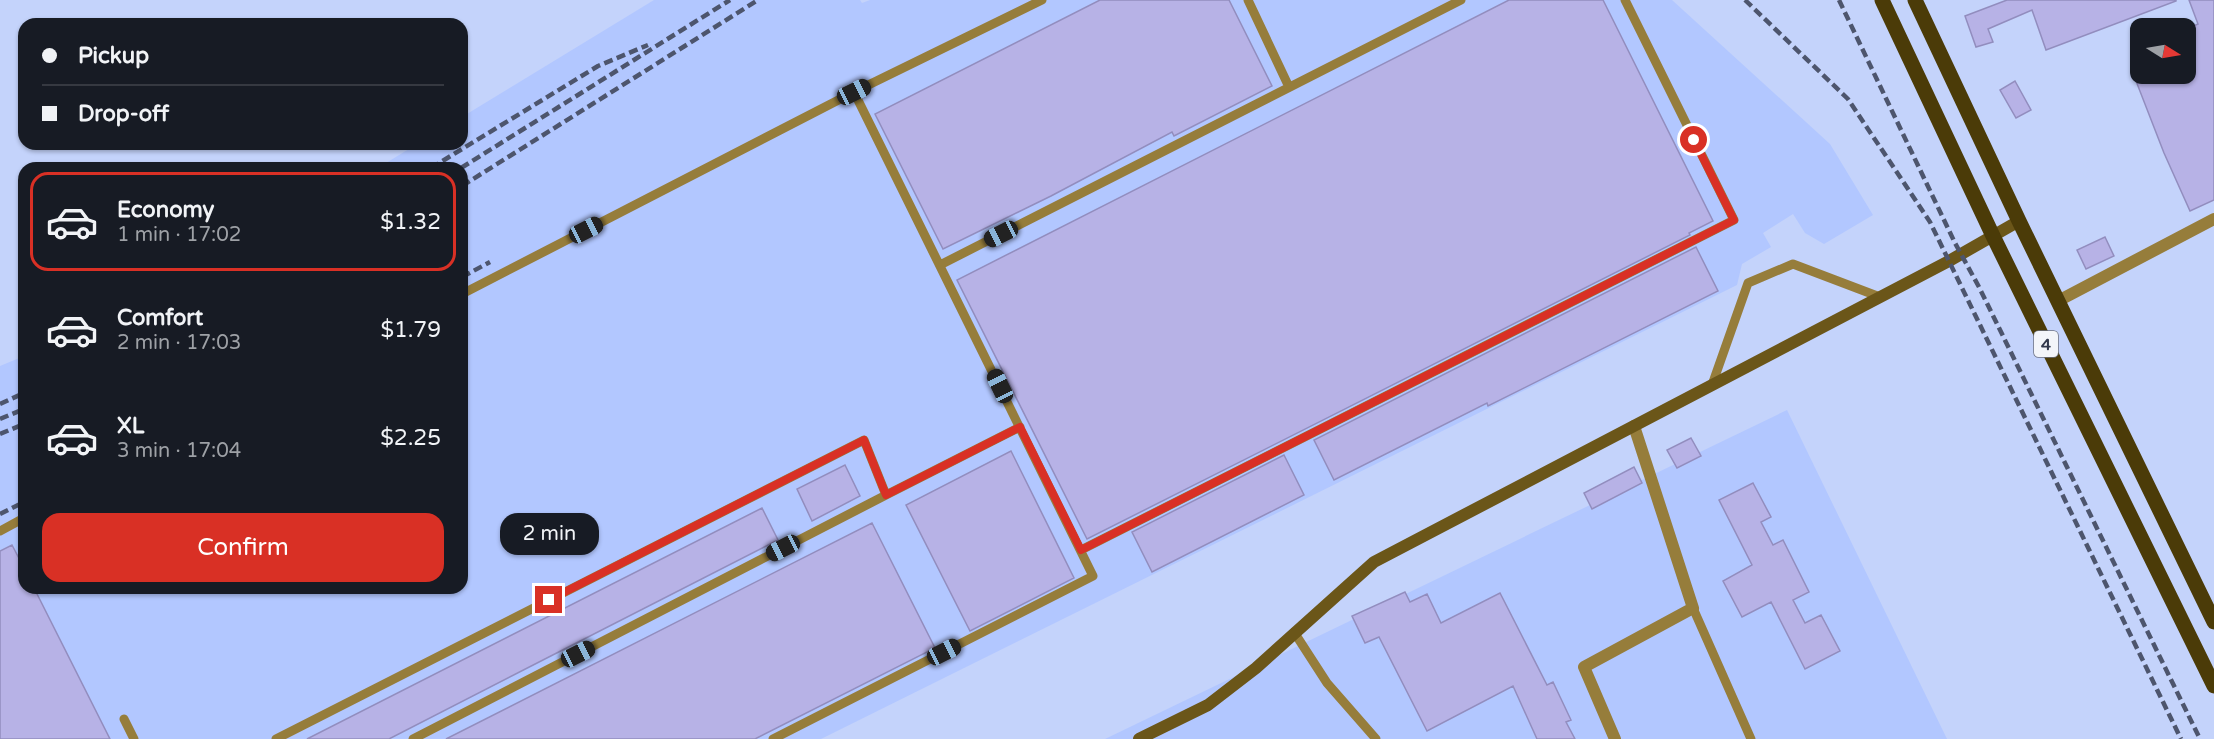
<!DOCTYPE html>
<meta charset="utf-8">
<style>
:root{--surface:#171b24;--page:#242831;--text:#f1f3f6;--muted:#9ea1a6;--line:#363941;--accent:#d93025}
body{margin:0;font-family:"Varela Round",sans-serif;background:var(--page);color:var(--text);height:100vh;display:flex;flex-direction:column;font-size:22px;white-space:nowrap}
*{box-sizing:border-box;margin:0}
p{font-size:20px;color:var(--muted)}
.icon{flex:none;width:33px;height:33px;fill:none;stroke:currentColor;stroke-width:2;stroke-linecap:round;stroke-linejoin:round}
.map{position:relative;flex:1;overflow:hidden}
.panel{position:absolute;left:18px;top:162px;width:450px;height:432px;display:flex;flex-direction:column;background:var(--surface);border-radius:18px;box-shadow:0 2px 4px #0004}
.panel>*{flex:none}
.hud{position:absolute;left:18px;top:18px;width:450px;height:132px;border-radius:18px;box-shadow:0 2px 4px #0004;display:grid;align-content:center;height:132px;padding:0 24px;background:var(--surface)}
.needle{width:39px;rotate:101deg}
.fabs{position:absolute;left:2130px;top:18px;display:grid;gap:12px}
.fabs a{display:grid;place-items:center;width:66px;height:66px;border-radius:12px;background:var(--surface);box-shadow:0 2px 4px #0004;font-size:30px}
.end{position:absolute;width:27px;height:27px;margin:-14px;border:8px solid #d93025;background:#fff;box-shadow:0 0 0 3px #fff}
.from{border-radius:50%}
.bubble{position:absolute;height:42px;border-radius:18px;background:var(--surface);box-shadow:0 2px 4px #0004;font-size:20px;font-weight:600;line-height:42px;text-align:center}
.car{position:absolute;width:18px;height:36px;margin:-18px -9px;border-radius:8px;box-shadow:0 0 4px 2px #0007;background:linear-gradient(#222 24%,#8ab4d8 0 40%,#222 0 76%,#8ab4d8 0 86%,#222 0)}
.hud b{display:flex;align-items:center;gap:21px;height:57px;font-size:22px}
.hud b+b{border-top:2px solid var(--line)}
.hud i{width:15px;height:15px;background:var(--text)}
ul{padding:10px 0 0;list-style:none}
li{display:flex;align-items:center;gap:18px;height:99px;margin:0 12px 9px;padding:0 12px;border:3px solid transparent;border-radius:18px}
li div{flex:1}
li b{display:block;font-size:22px}
li em{font-style:normal;font-weight:600}
li.current{border-color:var(--accent)}
li>.icon{width:54px;height:54px;stroke-width:1.5}
.button{display:flex;gap:12px;margin-top:auto;padding:12px 24px}
.button a{flex:1;height:69px;border-radius:18px;background:var(--accent);color:#fff;font-size:24px;font-weight:600;line-height:69px;text-align:center}
.map>svg:first-child{display:block}
.built{fill:#b2c7ff}
.building{fill:#b7b2e6;stroke:#928dbe;stroke-width:1.5}
.lines{fill:none;stroke-linecap:round;stroke-linejoin:round}
.lane{stroke:#967d3b;stroke-width:9}
.street{stroke:#967d3b;stroke-width:12}
.secondary{stroke:#6b5619;stroke-width:12}
.primary{stroke:#4b3b08;stroke-width:15}
.rail{stroke:#4d556d;stroke-width:4.5;stroke-dasharray:9 4.5;stroke-linecap:butt}
.route{stroke:#d93025;stroke-width:8}
.labels{text-anchor:middle;stroke-width:4.5;stroke-linejoin:round;paint-order:stroke}
.shield{fill:#f3f5fa;stroke:#6c7181;stroke-width:1.5}
.shield-label{font-size:16px;font-weight:bold;fill:#32394d}
</style>
<div class="map">
<svg width="2214" height="739" viewBox="0 0 2214 739">
<rect width="100%" height="100%" fill="#c4d3fb"/>
<path class="built" d="M654 0H860L862 3 870 0H1672L1830 144 1873 215 1824 244 1805 233 1793 214 1763 233 1771 247 1742 264 1737 285 821 739H0V366L24 356V588H462V168H378L417 144H462V117Z
M1787 410 1947 739H1105Z"/>
<path class="building" d="M1100 0H1229L1272 86 1174 136 1172 132 1051 196 943 249 875 114Z
M1509 0H1603L1713 221 1689 233 1690 235 1087 539 957 280Z
M2007 0H2176V1L2046 50 2032 10 1988 29 1993 42 1976 47 1965 16Z
M2189 0H2214V200L2190 211 2164 153 2136 81 2154 74H2186V29L2198 24Z
M2015 81 2031 110 2016 118 2000 90Z
M2105 237 2114 256 2086 269 2077 250Z
M1696 247 1718 291 1488 406 1487 403 1334 480 1314 440Z
M1691 438 1701 456 1677 468 1667 450Z
M1011 451 1074 578 970 631 906 505Z
M1284 455 1304 495 1152 572 1132 532Z
M845 465 860 496 812 521 797 489Z
M1634 467 1642 483 1592 509 1584 493Z
M1753 483 1771 517 1761 522 1773 545 1783 540 1809 592 1793 600 1805 623 1821 615 1840 651 1805 669 1771 602 1742 617 1723 581 1752 565 1719 500Z
M762 508 778 540 541 661 389 739H307Z
M872 523 935 648 755 739H446Z
M12 545 24 568V588H34L110 739H0V551Z
M1405 592 1410 602 1427 594 1441 623 1500 593 1547 685 1553 682 1571 720 1566 722 1575 739H1537L1513 686 1427 731 1379 637 1365 643 1352 616Z"/>
<g class="lines">
<path class="lane" d="M1248 0 1289 87
M940 265 1461 0
M462 294 854 92 1042 0
M1712 385 1748 283 1793 264 1880 297
M886 495 1020 427
M0 531 24 518
M1081 550 1734 220 1625 0
M1693 608 1751 739
M1294 632 1327 683 1376 739
M124 719 134 739
M276 739 864 440 886 495 413 739
M773 739 1093 576 854 92"/>
<path class="street" d="M2058 301 2214 219
M1615 739 1584 667 1693 608 1634 426"/>
<path class="secondary" d="M1139 739 1208 705 1256 668 1374 562 1949 261 2019 221"/>
<path class="primary" d="M1882 0 1993 236 2214 686
M1915 0 2019 221 2214 622"/>
<path class="rail" d="M1745 0 1848 99 1930 222 2181 739
M1839 0 1955 243 1979 287 2200 739
M431 168 598 66 648 45
M461 168 730 0
M462 186 758 0
M462 277 490 262
M0 404 24 393
M0 419 24 409
M0 434 24 424
M0 514 24 502"/>
</g>
<g class="lines">
<path class="route" d="M549 600 864 440 886 495 1020 427 1081 550 1734 220 1694 140"/>
</g>
<g class="labels">
<rect class="shield" x="2034" y="331" width="24" height="26" rx="4.5"/>
<g class="shield-label">
<text x="2046" y="350">4</text>
</g>
</g>
</svg>
<div class="fabs">
<a><svg class="needle" viewBox="-14 -14 28 28"><path d="M0-13l5 13h-10z" fill="#e53935"/><path d="M0 13l5-13h-10z" fill="#9ea1a6"/></svg></a>
</div>
<i class="end from" style="left:1694px;top:140px"></i>
<i class="end" style="left:549px;top:600px"></i>
<div class="bubble" style="left:500px;top:513px;width:99px">2 min</div>
<i class="car" style="left:854px;top:92px;rotate:64deg"></i>
<i class="car" style="left:586px;top:230px;rotate:63deg"></i>
<i class="car" style="left:1001px;top:234px;rotate:243deg"></i>
<i class="car" style="left:1000px;top:386px;rotate:334deg"></i>
<i class="car" style="left:783px;top:548px;rotate:243deg"></i>
<i class="car" style="left:944px;top:652px;rotate:63deg"></i>
<i class="car" style="left:578px;top:654px;rotate:63deg"></i>
<div class="hud">
<b><i class="from"></i>Pickup</b>
<b><i></i>Drop-off</b>
</div>
<section class="panel">
<ul>
<li class="current"><svg class="icon" aria-label="car" viewBox="0 0 24 24"><path d="M5 17H2v-5l4-1 3-4h7l3 4 3 1v5h-3M9 17h6M6 11h13"/><circle cx="7" cy="17" r="2"/><circle cx="17" cy="17" r="2"/></svg><div><b>Economy</b><p>1 min · 17:02</p></div><em>$1.32</em></li>
<li><svg class="icon" aria-label="car" viewBox="0 0 24 24"><path d="M5 17H2v-5l4-1 3-4h7l3 4 3 1v5h-3M9 17h6M6 11h13"/><circle cx="7" cy="17" r="2"/><circle cx="17" cy="17" r="2"/></svg><div><b>Comfort</b><p>2 min · 17:03</p></div><em>$1.79</em></li>
<li><svg class="icon" aria-label="car" viewBox="0 0 24 24"><path d="M5 17H2v-5l4-1 3-4h7l3 4 3 1v5h-3M9 17h6M6 11h13"/><circle cx="7" cy="17" r="2"/><circle cx="17" cy="17" r="2"/></svg><div><b>XL</b><p>3 min · 17:04</p></div><em>$2.25</em></li>
</ul>
<div class="button"><a>Confirm</a></div>
</section>
</div>
